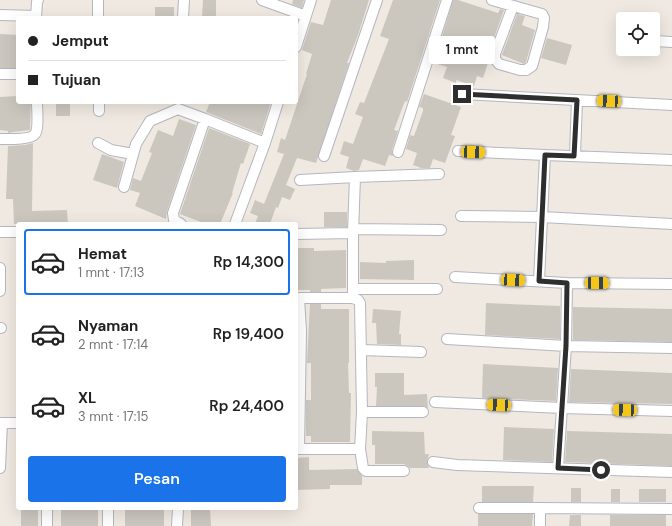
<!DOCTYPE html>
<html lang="id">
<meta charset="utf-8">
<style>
:root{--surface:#fff;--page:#f6f6f6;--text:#222;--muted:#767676;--line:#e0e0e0;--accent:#1a73e8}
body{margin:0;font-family:"DM Sans",sans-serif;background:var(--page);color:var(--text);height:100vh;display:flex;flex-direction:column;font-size:15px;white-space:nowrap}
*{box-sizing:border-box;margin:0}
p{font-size:13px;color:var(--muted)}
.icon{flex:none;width:22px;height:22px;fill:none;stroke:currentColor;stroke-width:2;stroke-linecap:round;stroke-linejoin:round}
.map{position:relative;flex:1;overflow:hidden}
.details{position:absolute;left:16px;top:222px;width:282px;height:288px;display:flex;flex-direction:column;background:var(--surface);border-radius:4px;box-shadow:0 4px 16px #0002}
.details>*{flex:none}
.banner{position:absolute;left:16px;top:16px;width:282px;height:88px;border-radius:4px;box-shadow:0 4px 16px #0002;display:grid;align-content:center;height:88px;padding:0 12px;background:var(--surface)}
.buttons{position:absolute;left:616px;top:12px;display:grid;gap:8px}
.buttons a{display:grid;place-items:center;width:44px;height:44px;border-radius:4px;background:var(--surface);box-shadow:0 4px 16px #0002;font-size:20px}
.end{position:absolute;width:18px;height:18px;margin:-9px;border:5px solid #2e2e2e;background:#fff;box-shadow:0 0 0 2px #fff}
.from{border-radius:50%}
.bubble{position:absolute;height:28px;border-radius:4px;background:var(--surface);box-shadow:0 4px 16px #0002;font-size:13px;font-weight:600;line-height:28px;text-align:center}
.car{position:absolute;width:12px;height:24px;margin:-12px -6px;border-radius:5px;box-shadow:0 0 3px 1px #0007;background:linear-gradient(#f5c518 24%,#345 0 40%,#f5c518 0 76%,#345 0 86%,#f5c518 0)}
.banner b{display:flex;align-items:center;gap:14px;height:38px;font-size:15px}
.banner b+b{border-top:1px solid var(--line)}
.banner i{width:10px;height:10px;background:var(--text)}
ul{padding:7px 0 0;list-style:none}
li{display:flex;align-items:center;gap:12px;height:66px;margin:0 8px 6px;padding:0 4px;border:2px solid transparent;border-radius:4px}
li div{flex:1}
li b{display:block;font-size:15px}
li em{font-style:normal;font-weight:600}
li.selected{border-color:var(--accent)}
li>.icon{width:36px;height:36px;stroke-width:1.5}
.button{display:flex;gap:8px;margin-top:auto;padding:8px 12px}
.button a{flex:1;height:46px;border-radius:4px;background:var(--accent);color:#fff;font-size:16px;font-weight:600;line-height:46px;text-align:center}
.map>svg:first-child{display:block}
.building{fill:#cbc7bf}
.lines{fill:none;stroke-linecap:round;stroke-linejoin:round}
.minor-casing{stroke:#b4b7c1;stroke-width:12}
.minor{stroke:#fff;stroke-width:10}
.route{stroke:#2e2e2e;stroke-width:5}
</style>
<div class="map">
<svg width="672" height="526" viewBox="0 0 672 526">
<rect width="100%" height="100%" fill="#efe9e1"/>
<path class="building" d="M203 0H216V18H202Z
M293 0H304L302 8 292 4Z
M331 0H369L358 35 347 63H349L316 163 297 158 286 185 295 189 290 200 282 197 278 208 276 207 270 224H255L258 216 250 213 255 200 264 204 284 154 277 152 281 138 285 140 307 74H306L312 54 302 50 311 22 323 25Z
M393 0H440L407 102 405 101 394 130 398 131 392 150 393 156 389 155 385 166 363 159 359 170 354 171 346 168 349 157 340 154 344 141 353 144 363 117 355 114 360 102 364 103 389 39 380 36Z
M453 0H458L498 13 500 9 504 10 489 52V60L483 78 477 76 474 86 456 80V83L443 78 447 67 434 63Z
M155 7H174V18H155Z
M517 14 525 16 522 25 535 30 526 62 524 64 502 55Z
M0 34 18 35V68H0Z
M547 38 572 45 566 65 541 58Z
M424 94 461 107 451 135 455 136 445 163 433 159 430 168H421L413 165 417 153 406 149 410 135 414 136 423 111V108L419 107Z
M18 96V102H31L30 130 13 132 8 133V131L0 130V97Z
M56 102H70V116H56Z
M210 102H271L261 134 206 112Z
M179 119 196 125 167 211 166 219 135 206 140 193 130 190 133 178 141 181 152 153 149 152 158 130 173 136Z
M209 128 250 144 243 164 241 163 232 193H233L220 224H206L180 214Z
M33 143 32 211 67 210 68 224H14L13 199H6L8 146 25 145Z
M102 154 124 162 117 188 93 180Z
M324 212H347V227H324Z
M296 248H314V251L346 250V288L321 289V292H310V290H296Z
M414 260V280L360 279V262L386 263V261Z
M486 303 560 306V339L485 335Z
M310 304H321V309H349V363H348L349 393H351L350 442H311V436H306V400H311V363H307Z
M573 307 672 309V342L573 340Z
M373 309 401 311 399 334H401V345L377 344 376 323H372Z
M483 364 558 368 556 401 482 398Z
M571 369 672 373V404L569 402Z
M375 373H404V395L427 394 428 408 423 406H376L377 387H375Z
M504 427 554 429 552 462 503 460Z
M372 431 424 432 425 454H429L427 462 429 468H410L404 464H375V445H372Z
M567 431 672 434V466L565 462Z
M309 457V470L357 469 362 476V485H330V489L296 490V458Z
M482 486H534L533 502H482Z
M571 488H581V502H571Z
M611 489H620V502H611Z
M639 489H666V502H639Z
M21 508H38V526H21Z
M79 508H98V526H61V509H79Z
M125 508H164V526H125Z
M191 509H210L211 526H191Z
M478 514H533L532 526H478Z
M570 515H581V526H569Z
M610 515H666V526H610Z"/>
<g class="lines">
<defs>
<path id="minor" d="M98 0V18
M262 0 306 16
M492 0 542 14 544 18 543 27 532 66 526 70H520L499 64 495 59V54L513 6
M0 15 36 16
M36 18 37 2 38 0
M183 18 184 0
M655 41 672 42
M296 47 311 0
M0 74H18
M462 94 672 105
M99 102V111
M0 139C7 139 31 140 35 134 39 129 37 109 37 102
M98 143 111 150 133 154
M458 151 545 155
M398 152 447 0
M324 156 377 0
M575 156 577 100
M300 180 355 177
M124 187 136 144 150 121 178 109 205 119 265 143
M461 216 542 217 672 224
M181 224 174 220 173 213 205 119
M235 224 265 143 278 102
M353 229 441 230
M0 232H18
M353 233V296
M296 234 353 233 355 177 439 174
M0 268V291
M455 277 567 283 672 284
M539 281 545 155 672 160
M354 289H437
M296 298H353L358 300 360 303 362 412 360 449
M0 328H1
M447 339 566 346 672 348
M361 350 421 352
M435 402 562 408 672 411
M362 412H423
M0 423H18
M296 449H360L363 468 366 471H404
M299 449 301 331 299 298
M433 462 457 465 672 472
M0 468 2 423
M558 468 566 346 567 283
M479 508H540V526
M540 508 672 509
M47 526V508
M108 526V508
M177 526 178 508"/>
</defs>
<use href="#minor" class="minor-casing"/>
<use href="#minor" class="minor"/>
</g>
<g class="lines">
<path class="route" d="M462 94 577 100 574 156 545 155 539 281 567 283 566 346 558 468 601 470"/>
</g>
</svg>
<div class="buttons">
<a><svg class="icon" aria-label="locate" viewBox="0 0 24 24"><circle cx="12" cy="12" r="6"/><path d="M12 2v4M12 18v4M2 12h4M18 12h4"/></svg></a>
</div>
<i class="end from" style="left:601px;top:470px"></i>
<i class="end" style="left:462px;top:94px"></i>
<div class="bubble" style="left:429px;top:36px;width:66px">1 mnt</div>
<i class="car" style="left:609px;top:101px;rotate:273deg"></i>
<i class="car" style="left:473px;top:152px;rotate:92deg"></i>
<i class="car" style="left:513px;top:280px;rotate:93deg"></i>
<i class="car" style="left:597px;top:283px;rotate:91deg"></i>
<i class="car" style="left:499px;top:405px;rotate:273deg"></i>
<i class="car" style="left:625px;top:410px;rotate:272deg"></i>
<div class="banner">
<b><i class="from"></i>Jemput</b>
<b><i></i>Tujuan</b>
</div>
<section class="details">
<ul>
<li class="selected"><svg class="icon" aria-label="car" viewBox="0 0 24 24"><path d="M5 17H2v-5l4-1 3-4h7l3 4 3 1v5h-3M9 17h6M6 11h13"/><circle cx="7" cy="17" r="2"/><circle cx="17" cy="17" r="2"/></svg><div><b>Hemat</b><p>1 mnt · 17:13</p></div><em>Rp 14,300</em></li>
<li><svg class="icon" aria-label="car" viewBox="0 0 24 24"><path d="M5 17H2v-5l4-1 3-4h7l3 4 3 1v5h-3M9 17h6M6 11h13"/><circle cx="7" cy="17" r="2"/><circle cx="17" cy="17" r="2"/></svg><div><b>Nyaman</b><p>2 mnt · 17:14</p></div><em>Rp 19,400</em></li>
<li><svg class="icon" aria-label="car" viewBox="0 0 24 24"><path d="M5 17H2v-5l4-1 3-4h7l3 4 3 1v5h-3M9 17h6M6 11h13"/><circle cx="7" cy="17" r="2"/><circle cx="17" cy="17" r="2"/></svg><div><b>XL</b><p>3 mnt · 17:15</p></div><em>Rp 24,400</em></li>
</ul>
<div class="button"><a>Pesan</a></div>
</section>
</div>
